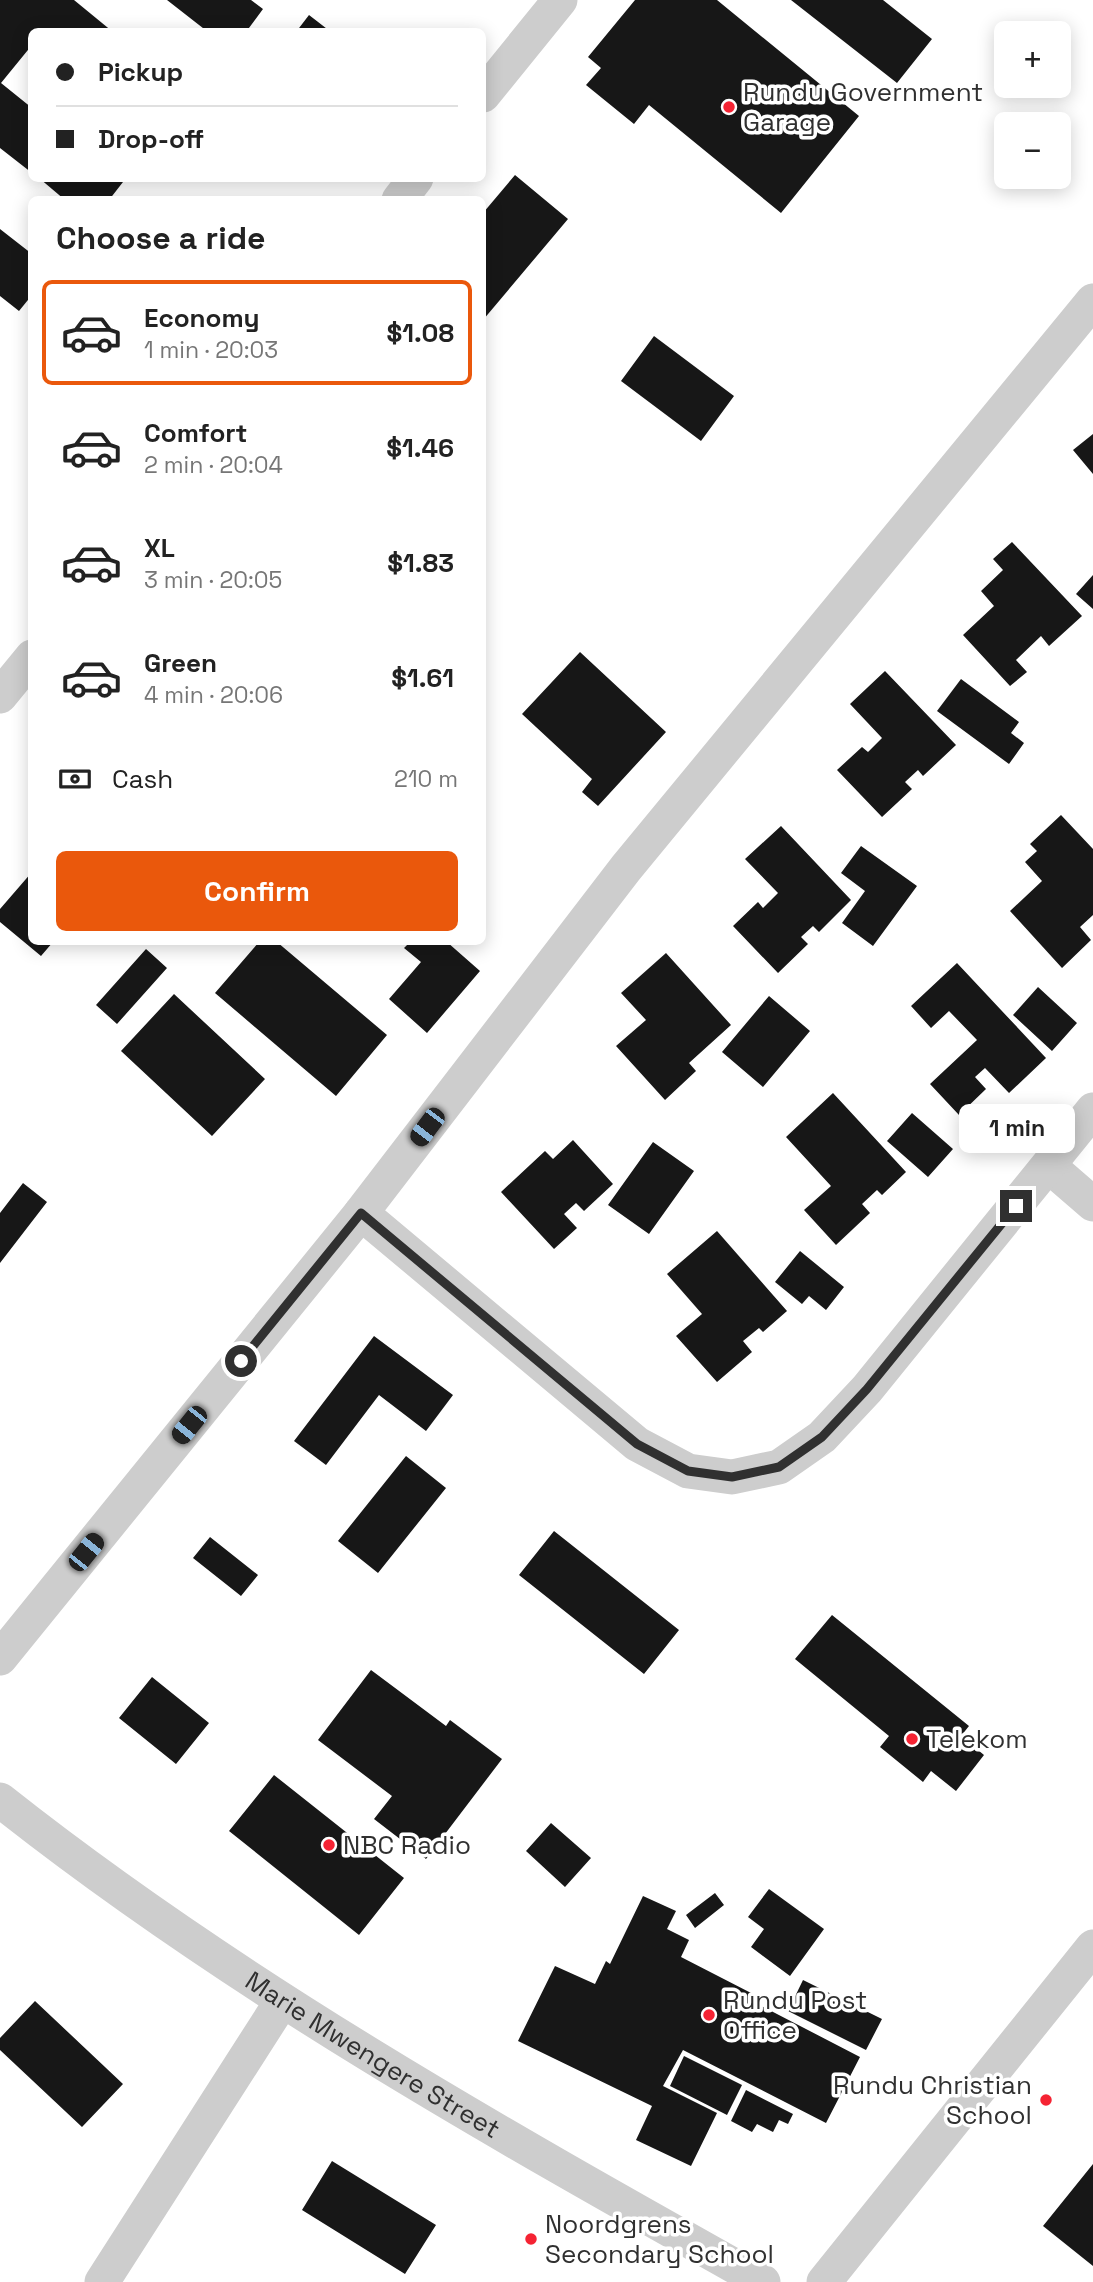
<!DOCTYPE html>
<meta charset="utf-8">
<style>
:root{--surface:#fff;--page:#f2f2f2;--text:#222;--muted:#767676;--line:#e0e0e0;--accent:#ea580c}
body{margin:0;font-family:"Space Grotesk",sans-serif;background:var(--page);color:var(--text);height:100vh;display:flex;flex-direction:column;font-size:26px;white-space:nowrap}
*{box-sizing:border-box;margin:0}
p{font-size:23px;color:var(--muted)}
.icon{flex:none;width:38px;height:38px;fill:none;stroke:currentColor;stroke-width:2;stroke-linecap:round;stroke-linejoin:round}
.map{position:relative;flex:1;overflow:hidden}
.sheet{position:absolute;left:28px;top:196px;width:458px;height:749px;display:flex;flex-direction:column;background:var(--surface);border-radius:10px;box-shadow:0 4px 18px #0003}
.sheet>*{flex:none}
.guide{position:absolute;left:28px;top:28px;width:458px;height:154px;border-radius:10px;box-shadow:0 4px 18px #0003;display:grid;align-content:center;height:154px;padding:0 28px;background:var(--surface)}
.buttons{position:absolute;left:994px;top:21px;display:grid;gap:14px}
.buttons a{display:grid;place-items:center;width:77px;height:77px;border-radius:10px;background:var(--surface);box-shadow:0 4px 18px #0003;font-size:35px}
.end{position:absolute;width:32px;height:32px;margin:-16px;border:9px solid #303030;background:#fff;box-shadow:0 0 0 4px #fff}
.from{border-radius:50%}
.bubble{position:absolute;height:49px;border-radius:10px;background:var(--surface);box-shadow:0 4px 18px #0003;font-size:23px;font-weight:600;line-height:49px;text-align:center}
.car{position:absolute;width:21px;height:42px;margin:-21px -10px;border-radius:9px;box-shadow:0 0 5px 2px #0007;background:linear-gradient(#222 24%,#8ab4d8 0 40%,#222 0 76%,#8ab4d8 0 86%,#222 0)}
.guide b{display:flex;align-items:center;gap:24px;height:66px;font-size:26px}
.guide b+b{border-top:2px solid var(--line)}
.guide i{width:18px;height:18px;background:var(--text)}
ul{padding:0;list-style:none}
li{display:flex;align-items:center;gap:21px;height:105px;margin:0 14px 10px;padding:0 14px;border:4px solid transparent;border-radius:10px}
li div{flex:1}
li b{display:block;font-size:26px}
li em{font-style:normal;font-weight:600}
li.active{border-color:var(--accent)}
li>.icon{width:63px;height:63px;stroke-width:1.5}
h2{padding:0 28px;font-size:32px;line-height:84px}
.pay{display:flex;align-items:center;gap:18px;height:77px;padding:0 28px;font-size:26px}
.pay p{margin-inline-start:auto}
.cta{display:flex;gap:14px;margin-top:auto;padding:14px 28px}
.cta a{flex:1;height:80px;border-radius:10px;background:var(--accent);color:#fff;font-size:28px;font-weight:600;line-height:80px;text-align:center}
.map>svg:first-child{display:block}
.building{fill:#171717}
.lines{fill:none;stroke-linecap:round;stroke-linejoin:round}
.minor{stroke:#cdcdcd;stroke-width:35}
.route{stroke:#303030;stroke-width:9}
.poi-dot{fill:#f52333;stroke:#fff;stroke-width:2.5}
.labels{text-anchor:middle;stroke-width:7;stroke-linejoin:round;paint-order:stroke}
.poi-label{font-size:26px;fill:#303030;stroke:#fff;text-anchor:start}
.street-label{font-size:26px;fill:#303030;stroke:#fff}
</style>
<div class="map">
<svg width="1093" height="2282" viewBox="0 0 1093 2282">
<rect width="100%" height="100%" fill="#fff"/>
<path class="building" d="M0 0H74L113 32H32V45L1 83 32 108V173L0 148Z
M167 0H251L263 9 246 32H208Z
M635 0H717L859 116 781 213 649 105 634 124 586 85 601 68 588 57Z
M791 0H883L932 39 897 83Z
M309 15 331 32H296Z
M515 175 568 219 483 320V213Z
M39 178H119L123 182 109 200H65Z
M0 229 32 254V295L19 311 0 296Z
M654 336 734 396 701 441 621 381Z
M1093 434V474L1073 450Z
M1012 542 1082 616 1049 646 1041 636 1016 660 1027 672 1010 686 963 635 994 606 981 591 1003 570 993 559Z
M1093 575V609L1076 594Z
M580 652 666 732 598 806 582 792 592 779 522 714Z
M885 671 956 745 923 776 918 770 905 782 912 789 882 817 837 770 862 747 868 752 882 738 850 704Z
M961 679 1019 722 1011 733 1024 743 1009 764 937 711Z
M1061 815 1093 849V915L1080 927 1091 940 1062 968 1010 911 1042 881 1025 862 1037 851 1030 844Z
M781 826 851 900 819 932 813 926 801 937 808 944 778 973 733 926 758 902 763 908 778 893 745 859Z
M861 846 917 886 873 946 842 923 865 891 841 873Z
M32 872V942H53L41 956 0 922V909Z
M259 942H277L387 1035 336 1096 215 993Z
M410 942H447L480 971 427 1033 389 999 421 962 404 948Z
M146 949 167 968 117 1024 96 1005Z
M666 953 731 1025 689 1063 696 1071 665 1100 616 1046 646 1020 621 993Z
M957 963 1046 1058 1009 1093 985 1068 975 1077 986 1089 959 1115 930 1084 977 1040 949 1011 931 1028 911 1006Z
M1038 987 1077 1023 1052 1051 1013 1015Z
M174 994 265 1079 212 1136 121 1051Z
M769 996 810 1031 763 1087 722 1052Z
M833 1093 906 1172 882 1195 877 1190 862 1204 870 1213 836 1245 804 1210 831 1186 786 1137Z
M912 1113 953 1149 928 1177 887 1141Z
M573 1140 613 1184 584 1211 576 1203 564 1214 577 1228 554 1249 501 1192 545 1151 553 1159Z
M653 1142 694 1171 649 1234 608 1205Z
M23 1183 47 1202 0 1263V1213Z
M717 1231 787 1311 763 1332 759 1328 743 1341 752 1352 717 1382 676 1336 702 1314 667 1274Z
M800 1251 844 1287 826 1310 809 1296 802 1304 775 1282Z
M374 1336 453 1395 426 1431 379 1395 326 1465 294 1441Z
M406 1456 446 1488 378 1573 338 1541Z
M554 1531 679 1630 644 1674 519 1575Z
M210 1537 258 1575 241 1596 193 1558Z
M832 1615 969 1726 961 1736 984 1755 956 1791 931 1771 923 1782 880 1747 889 1736 795 1659Z
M371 1670 446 1726 450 1720 502 1759 426 1859 374 1819 392 1796 318 1740Z
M152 1677 209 1723 176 1764 119 1718Z
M274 1775 404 1878 359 1935 229 1831Z
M551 1823 591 1858 565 1887 526 1851Z
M769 1889 824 1929 790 1976 751 1947 764 1929 748 1917Z
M715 1893 724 1905 695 1928 686 1915Z
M643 1896 676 1911 667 1929 689 1940 681 1957 753 1994 750 2000 860 2057 826 2123 683 2050 663 2086 717 2113 691 2166 636 2140 652 2106 518 2041 555 1966 595 1984 606 1961 610 1964Z
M803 1980 882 2019 866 2050 788 2011Z
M35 2001 123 2084 82 2127 0 2050V2038Z
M684 2056 742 2085 727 2115 670 2086Z
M746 2090 793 2114 788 2124 779 2120 773 2132 757 2124 752 2132 731 2121Z
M332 2161 436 2225 405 2274 302 2210Z
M1093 2164V2266L1043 2226Z"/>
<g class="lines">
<g class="minor">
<path d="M483 95 560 0"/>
<path d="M399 200 416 178"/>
<path d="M0 696 32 657"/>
<path d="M1049 1166 1093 1204"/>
<path d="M361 1213 637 1444 688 1471 732 1477 779 1467 822 1437 867 1389 1093 1110"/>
<path d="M0 1658 361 1213 626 868 1093 301"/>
<path id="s1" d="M0 1800C236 1987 501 2135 763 2282"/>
<path d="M102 2282 282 2001"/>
<path d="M824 2282 1093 1947"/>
</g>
</g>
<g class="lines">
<path class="route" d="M241 1361 361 1213 637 1444 688 1471 732 1477 779 1467 822 1437 867 1389 1016 1206"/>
</g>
<g class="poi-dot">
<circle cx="729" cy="107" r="7"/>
<circle cx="912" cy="1739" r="7"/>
<circle cx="329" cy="1845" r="7"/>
<circle cx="709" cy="2015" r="7"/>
<circle cx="1046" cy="2100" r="7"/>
<circle cx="531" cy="2239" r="7"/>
</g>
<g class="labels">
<g class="poi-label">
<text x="743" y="101">Rundu Government<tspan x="743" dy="30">Garage</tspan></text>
<text x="926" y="1748">Telekom</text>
<text x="343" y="1854">NBC Radio</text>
<text x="723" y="2009">Rundu Post<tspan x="723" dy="30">Office</tspan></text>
<text x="1032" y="2094" text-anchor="end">Rundu Christian<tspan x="1032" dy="30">School</tspan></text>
<text x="545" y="2233">Noordgrens<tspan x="545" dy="30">Secondary School</tspan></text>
</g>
<g class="street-label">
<text dy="9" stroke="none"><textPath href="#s1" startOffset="452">Marie Mwengere Street</textPath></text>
</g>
</g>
</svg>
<div class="buttons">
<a>+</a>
<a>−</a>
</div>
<i class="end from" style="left:241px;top:1361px"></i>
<i class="end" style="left:1016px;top:1206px"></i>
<div class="bubble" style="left:959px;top:1104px;width:116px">1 min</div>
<i class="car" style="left:427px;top:1127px;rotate:217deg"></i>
<i class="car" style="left:189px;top:1425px;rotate:219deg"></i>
<i class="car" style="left:86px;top:1552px;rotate:39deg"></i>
<div class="guide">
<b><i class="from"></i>Pickup</b>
<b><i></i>Drop-off</b>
</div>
<section class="sheet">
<h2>Choose a ride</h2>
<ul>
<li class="active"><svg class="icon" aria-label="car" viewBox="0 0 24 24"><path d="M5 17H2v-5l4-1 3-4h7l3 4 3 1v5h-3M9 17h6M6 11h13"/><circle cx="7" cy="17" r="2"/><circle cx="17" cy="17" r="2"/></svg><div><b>Economy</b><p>1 min · 20:03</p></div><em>$1.08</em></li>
<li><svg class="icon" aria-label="car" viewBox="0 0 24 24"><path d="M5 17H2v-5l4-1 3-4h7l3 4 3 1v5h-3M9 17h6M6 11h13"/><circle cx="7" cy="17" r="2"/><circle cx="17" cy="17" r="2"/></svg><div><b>Comfort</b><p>2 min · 20:04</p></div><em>$1.46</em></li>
<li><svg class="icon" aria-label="car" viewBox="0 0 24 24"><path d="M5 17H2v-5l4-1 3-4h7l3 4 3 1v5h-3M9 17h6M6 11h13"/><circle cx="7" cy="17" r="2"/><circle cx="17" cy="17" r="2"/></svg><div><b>XL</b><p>3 min · 20:05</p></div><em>$1.83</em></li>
<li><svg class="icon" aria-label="car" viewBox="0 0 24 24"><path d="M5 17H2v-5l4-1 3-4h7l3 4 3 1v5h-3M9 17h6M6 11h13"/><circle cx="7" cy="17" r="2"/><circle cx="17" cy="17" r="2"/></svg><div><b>Green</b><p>4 min · 20:06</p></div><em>$1.61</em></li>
</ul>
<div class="pay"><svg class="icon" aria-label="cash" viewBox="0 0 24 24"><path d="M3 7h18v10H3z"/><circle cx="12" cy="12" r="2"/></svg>Cash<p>210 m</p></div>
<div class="cta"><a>Confirm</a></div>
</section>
</div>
